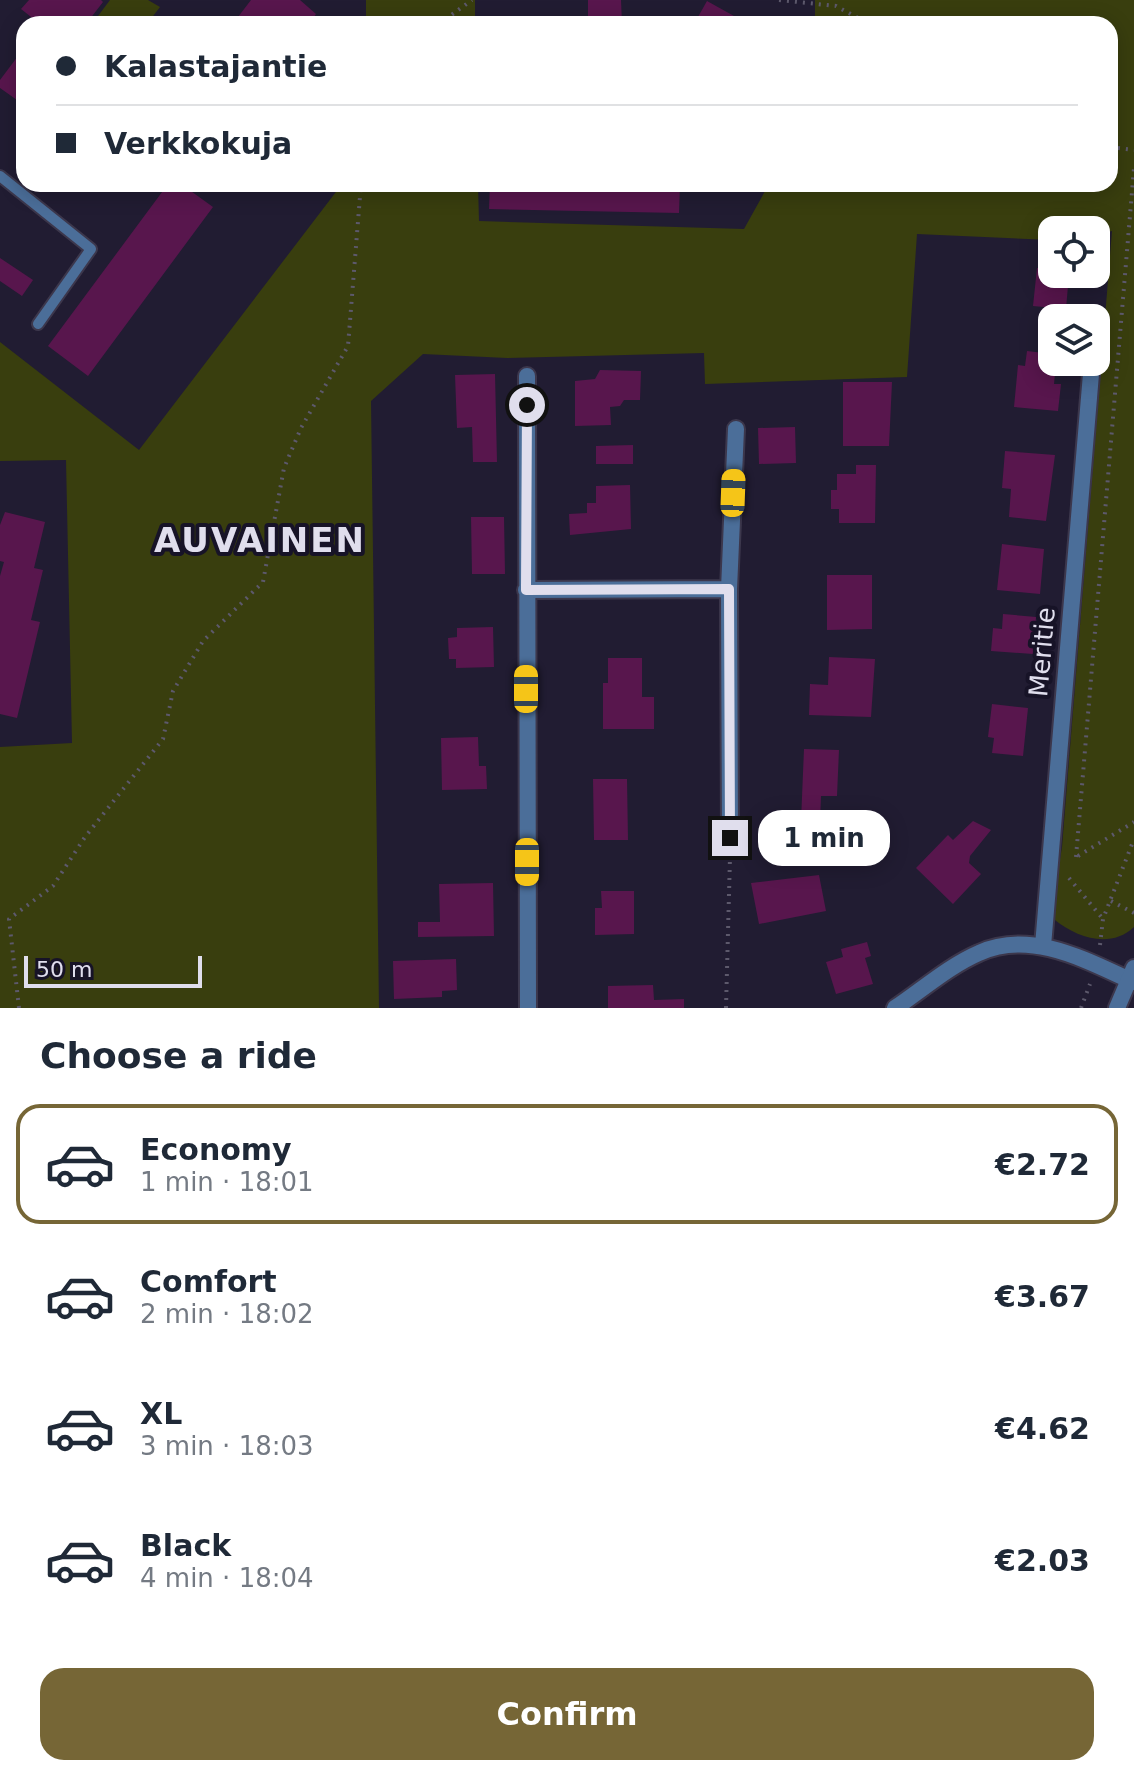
<!DOCTYPE html>
<meta charset="utf-8">
<style>
:root{--surface:#fff;--page:#f6f6f7;--text:#1f2937;--muted:#747a83;--line:#e0e1e3;--accent:#766636}
body{margin:0;font-family:"DejaVu Sans",sans-serif;background:var(--page);color:var(--text);height:100vh;display:flex;flex-direction:column;font-size:30px;white-space:nowrap}
*{box-sizing:border-box;margin:0}
p{font-size:26px;color:var(--muted)}
.icon{flex:none;width:44px;height:44px;fill:none;stroke:currentColor;stroke-width:2;stroke-linecap:round;stroke-linejoin:round}
.map{position:relative;height:1008px;overflow:hidden}
.details{display:flex;flex-direction:column;background:var(--surface);flex:1}
.details>*{flex:none}
.top-card{position:absolute;left:16px;top:16px;width:1102px;height:176px;border-radius:24px;box-shadow:0 4px 20px #0003;display:grid;align-content:center;height:176px;padding:0 40px;background:var(--surface)}
.buttons{position:absolute;left:1038px;top:216px;display:grid;gap:16px}
.buttons a{display:grid;place-items:center;width:72px;height:72px;border-radius:16px;background:var(--surface);box-shadow:0 4px 20px #0003;font-size:40px}
.scale{position:absolute;left:24px;bottom:20px;width:178px;box-sizing:border-box;padding-left:8px;border:4px solid #e0deed;border-top:0;font-size:22px;line-height:28px;white-space:nowrap;color:#e0deed;-webkit-text-stroke:6px #171327;paint-order:stroke}
.end{position:absolute;width:36px;height:36px;margin:-18px;border:10px solid #e0deed;background:#111;box-shadow:0 0 0 4px #111}
.from{border-radius:50%}
.bubble{position:absolute;height:56px;border-radius:24px;background:var(--surface);box-shadow:0 4px 20px #0003;font-size:26px;font-weight:700;line-height:56px;text-align:center}
.car{position:absolute;width:24px;height:48px;margin:-24px -12px;border-radius:10px;box-shadow:0 0 6px 2px #0007;background:linear-gradient(#f5c518 24%,#345 0 40%,#f5c518 0 76%,#345 0 86%,#f5c518 0)}
.top-card b{display:flex;align-items:center;gap:28px;height:76px;font-size:30px}
.top-card b+b{border-top:2px solid var(--line)}
.top-card i{width:20px;height:20px;background:var(--text)}
ul{padding:0;list-style:none}
li{display:flex;align-items:center;gap:24px;height:120px;margin:0 16px 12px;padding:0 24px;border:4px solid transparent;border-radius:24px}
li div{flex:1}
li b{display:block;font-size:30px}
li em{font-style:normal;font-weight:700}
li.current{border-color:var(--accent)}
li>.icon{width:72px;height:72px;stroke-width:1.5}
h2{padding:0 40px;font-size:36px;line-height:96px}
.primary-button{display:flex;gap:16px;margin-top:auto;padding:16px 40px}
.primary-button a{flex:1;height:92px;border-radius:24px;background:var(--accent);color:#fff;font-size:32px;font-weight:700;line-height:92px;text-align:center}
.map>svg:first-child{display:block}
.green{fill:#393e0e}
.building{fill:#58164d}
.lines{fill:none;stroke-linecap:round;stroke-linejoin:round}
.service-casing{stroke:#3c374c;stroke-width:14}
.minor-casing{stroke:#3c374c;stroke-width:20}
.tertiary-casing{stroke:#3c374c;stroke-width:20}
.path{stroke:#5d596c;stroke-width:4;stroke-dasharray:2 6;stroke-linecap:butt}
.service{stroke:#4b6e99;stroke-width:10}
.minor{stroke:#4b6e99;stroke-width:16}
.tertiary{stroke:#4b6e99;stroke-width:16}
.route{stroke:#e0deed;stroke-width:10}
.labels{text-anchor:middle;stroke-width:8;stroke-linejoin:round;paint-order:stroke}
.street-label{font-size:26px;fill:#e0deed;stroke:#171327}
.district-label{font-size:34px;font-weight:bold;letter-spacing:2px;fill:#e0deed;stroke:#171327}
</style>
<div class="map">
<svg width="1134" height="1008" viewBox="0 0 1134 1008">
<rect width="100%" height="100%" fill="#211c32"/>
<path class="green" d="M110 0H148L160 7 147 24H92Z
M366 0H475V24H366Z
M815 0H1134V927C1111 949 1077 938 1055 920L1054 895 1062 847 1112 231 1096 235V230H1052V240L917 234 907 377 705 384 704 353 507 358 423 354 371 401 379 1008H0V747L72 743 66 460 0 461V342L139 450 342 184H478L479 221 744 229 769 184H1110V24H815Z"/>
<path class="building" d="M29 0H101L103 2 86 24H40L21 9Z
M251 0H300L316 14 309 24 301 19 297 24H244L238 17Z
M588 0H621L622 24H588Z
M707 1 743 21 741 24H694Z
M24 48V105L0 88V80Z
M168 184H181L213 207 88 376 48 346Z
M490 184H680L679 213 489 209Z
M0 258 33 280 22 296 0 281Z
M1037 268 1052 270V274H1069L1066 309 1033 306Z
M1027 351 1052 354V362H1056L1054 384H1061L1058 411 1014 407 1018 365 1025 366Z
M600 370 641 371 640 400H624L620 406 610 407 611 425 575 426V381L595 379Z
M495 374 497 462H473L472 427 457 428 455 375Z
M843 382H892L889 446H843Z
M795 427 796 463 759 464 758 428Z
M633 445V464H596V446Z
M1005 451 1055 455 1046 521 1009 517 1011 489 1002 488Z
M856 465H876L875 523H839V509H831V490H837V474H856Z
M630 485 631 529 570 535 569 514 587 513V503H596V486Z
M5 512 45 522 34 568 43 570 31 620 40 622 17 718 0 714V576L4 562 0 561V525Z
M471 517H504L505 574H472Z
M1002 544 1044 549 1040 594 997 590Z
M827 575H872V629L827 630Z
M1003 614 1036 617 1033 654 991 651 993 628 1002 629Z
M493 627 494 667 456 668V659H449L448 638 457 637V628Z
M829 657 875 659 871 717 809 715 810 684 828 685Z
M608 658H642V697H654V729H603V683H608Z
M992 704 1028 708 1023 756 992 753 994 738 988 737Z
M478 737 479 766H486L487 789 442 790 441 738Z
M804 749 839 750 837 796H821L820 822 801 821Z
M593 779H627L628 840H594Z
M973 821 991 830 970 856 969 863 981 874 953 904 916 868 948 835 953 840Z
M819 875 826 911 759 924 751 883Z
M493 883 494 936 418 937V922H440L439 884Z
M601 891H634V934L595 935V908H602Z
M867 942 871 956 865 958 873 984 836 994 826 962 843 957 841 949Z
M456 959 457 990 442 991V997L394 999 393 961Z
M653 985 654 1000 684 999V1008H608V986Z"/>
<g class="lines">
<defs>
<path id="service" d="M0 176 91 249 38 324"/>
<path id="minor" d="M1086 314 1089 318
M527 376 528 1008
M526 590 729 589
M730 838 729 589 736 429
M1043 946 1092 362
M895 1008C922 990 949 966 979 953 1031 929 1087 961 1134 982"/>
<path id="tertiary" d="M1117 1008 1134 968"/>
</defs>
<use href="#service" class="service-casing"/>
<use href="#minor" class="minor-casing"/>
<use href="#tertiary" class="tertiary-casing"/>
<path class="path" d="M779 0 836 6 869 24
M439 24 472 0
M1110 147 1134 150
M1078 856 1134 822
M1076 857 1134 168
M1069 878 1103 919
M1111 901 1134 913
M1100 945 1103 919 1134 839
M19 1008 9 919 53 886 85 837 163 739 173 691 203 641 263 582 284 468 301 428 348 346 361 184
M726 1008 730 857
M1081 1008 1090 984"/>
<use href="#service" class="service"/>
<use href="#minor" class="minor"/>
<use href="#tertiary" class="tertiary"/>
</g>
<g class="lines">
<path class="route" d="M527 405 526 590 729 589 730 838"/>
</g>
<g class="labels">
<g class="street-label">
<text transform="translate(1042 652) rotate(-85)" y="9">Meritie</text>
</g>
<g class="district-label">
<text x="260" y="552">AUVAINEN</text>
</g>
</g>
</svg>
<div class="buttons">
<a><svg class="icon" aria-label="locate" viewBox="0 0 24 24"><circle cx="12" cy="12" r="6"/><path d="M12 2v4M12 18v4M2 12h4M18 12h4"/></svg></a>
<a><svg class="icon" aria-label="layers" viewBox="0 0 24 24"><path d="M12 4l9 5-9 5-9-5zM3 14l9 5 9-5"/></svg></a>
</div>
<div class="scale">50 m</div>
<i class="end from" style="left:527px;top:405px"></i>
<i class="end" style="left:730px;top:838px"></i>
<div class="bubble" style="left:758px;top:810px;width:132px">1 min</div>
<i class="car" style="left:733px;top:493px;rotate:2deg"></i>
<i class="car" style="left:526px;top:689px;rotate:0deg"></i>
<i class="car" style="left:527px;top:862px;rotate:180deg"></i>
<div class="top-card">
<b><i class="from"></i>Kalastajantie</b>
<b><i></i>Verkkokuja</b>
</div>
</div>
<section class="details">
<h2>Choose a ride</h2>
<ul>
<li class="current"><svg class="icon" aria-label="car" viewBox="0 0 24 24"><path d="M5 17H2v-5l4-1 3-4h7l3 4 3 1v5h-3M9 17h6M6 11h13"/><circle cx="7" cy="17" r="2"/><circle cx="17" cy="17" r="2"/></svg><div><b>Economy</b><p>1 min · 18:01</p></div><em>€2.72</em></li>
<li><svg class="icon" aria-label="car" viewBox="0 0 24 24"><path d="M5 17H2v-5l4-1 3-4h7l3 4 3 1v5h-3M9 17h6M6 11h13"/><circle cx="7" cy="17" r="2"/><circle cx="17" cy="17" r="2"/></svg><div><b>Comfort</b><p>2 min · 18:02</p></div><em>€3.67</em></li>
<li><svg class="icon" aria-label="car" viewBox="0 0 24 24"><path d="M5 17H2v-5l4-1 3-4h7l3 4 3 1v5h-3M9 17h6M6 11h13"/><circle cx="7" cy="17" r="2"/><circle cx="17" cy="17" r="2"/></svg><div><b>XL</b><p>3 min · 18:03</p></div><em>€4.62</em></li>
<li><svg class="icon" aria-label="car" viewBox="0 0 24 24"><path d="M5 17H2v-5l4-1 3-4h7l3 4 3 1v5h-3M9 17h6M6 11h13"/><circle cx="7" cy="17" r="2"/><circle cx="17" cy="17" r="2"/></svg><div><b>Black</b><p>4 min · 18:04</p></div><em>€2.03</em></li>
</ul>
<div class="primary-button"><a>Confirm</a></div>
</section>
